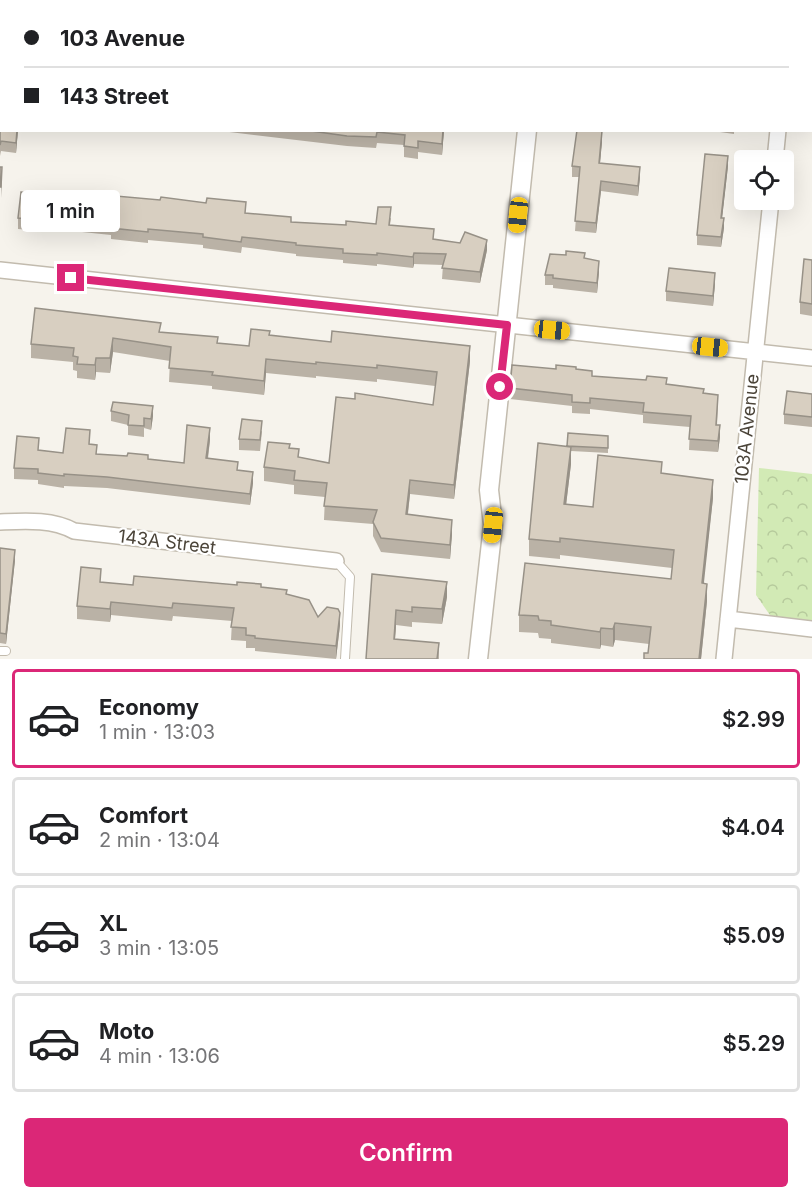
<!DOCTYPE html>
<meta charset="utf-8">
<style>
:root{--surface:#fff;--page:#f2f2f2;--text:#202124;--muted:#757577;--line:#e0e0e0;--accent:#db2777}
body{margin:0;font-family:Inter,sans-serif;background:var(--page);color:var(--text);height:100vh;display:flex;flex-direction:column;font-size:22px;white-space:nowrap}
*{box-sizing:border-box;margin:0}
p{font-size:20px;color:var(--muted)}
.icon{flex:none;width:33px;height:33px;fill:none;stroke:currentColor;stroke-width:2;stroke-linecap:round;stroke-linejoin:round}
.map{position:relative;height:659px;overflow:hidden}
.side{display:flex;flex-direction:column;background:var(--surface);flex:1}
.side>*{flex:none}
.guide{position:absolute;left:0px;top:0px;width:813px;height:132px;box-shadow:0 6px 24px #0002;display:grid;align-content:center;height:132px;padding:0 24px;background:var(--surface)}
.fabs{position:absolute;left:734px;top:150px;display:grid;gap:12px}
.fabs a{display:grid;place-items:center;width:60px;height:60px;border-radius:6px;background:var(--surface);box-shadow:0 6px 24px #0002;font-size:30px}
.end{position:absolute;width:27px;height:27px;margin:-14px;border:8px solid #db2777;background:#fff;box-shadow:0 0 0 3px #fff}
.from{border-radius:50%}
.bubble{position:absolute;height:42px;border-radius:6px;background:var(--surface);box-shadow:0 6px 24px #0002;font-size:20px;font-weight:600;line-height:42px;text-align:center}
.car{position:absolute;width:18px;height:36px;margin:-18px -9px;border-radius:8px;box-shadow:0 0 4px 2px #0007;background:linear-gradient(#f5c518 24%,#345 0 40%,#f5c518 0 76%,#345 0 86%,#f5c518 0)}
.guide b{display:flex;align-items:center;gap:21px;height:57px;font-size:22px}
.guide b+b{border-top:2px solid var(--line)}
.guide i{width:15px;height:15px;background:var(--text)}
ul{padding:10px 0 0;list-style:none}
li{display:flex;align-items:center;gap:18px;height:99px;margin:0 12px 9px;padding:0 12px;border:3px solid var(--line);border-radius:6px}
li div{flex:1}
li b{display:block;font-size:22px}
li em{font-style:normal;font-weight:600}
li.current{border-color:var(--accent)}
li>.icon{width:54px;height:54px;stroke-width:1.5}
.primary-button{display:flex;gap:12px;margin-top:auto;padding:12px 24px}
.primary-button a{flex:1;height:69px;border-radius:6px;background:var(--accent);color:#fff;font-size:24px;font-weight:600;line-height:69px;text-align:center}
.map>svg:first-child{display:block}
.forest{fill:url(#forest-crowns)}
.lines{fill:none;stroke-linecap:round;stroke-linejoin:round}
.service-casing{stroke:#c2bbae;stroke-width:10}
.minor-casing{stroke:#c2bbae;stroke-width:18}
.tertiary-casing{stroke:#c2bbae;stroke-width:21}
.service{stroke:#fff;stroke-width:8}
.minor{stroke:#fff;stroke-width:15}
.tertiary{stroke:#fff;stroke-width:18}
.wall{fill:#bab2a6}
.shaded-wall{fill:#979187}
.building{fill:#d8cfc1;stroke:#979187;stroke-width:1.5}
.route{stroke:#db2777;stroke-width:8}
.labels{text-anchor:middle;stroke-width:4.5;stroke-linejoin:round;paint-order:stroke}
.street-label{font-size:18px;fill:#4b4439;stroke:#fff}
</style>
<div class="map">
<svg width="812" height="659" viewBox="0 0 812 659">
<defs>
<pattern id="forest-crowns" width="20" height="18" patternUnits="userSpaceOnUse" patternTransform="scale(1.5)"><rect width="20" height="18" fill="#d2eab5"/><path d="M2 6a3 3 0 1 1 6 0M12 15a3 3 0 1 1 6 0" fill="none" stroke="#b6ca9c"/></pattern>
</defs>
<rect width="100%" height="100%" fill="#f6f3ec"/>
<path class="forest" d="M759 468 812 474V621L772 618 756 595Z"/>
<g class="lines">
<defs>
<path id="service" d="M336 561 350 577 345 659
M0 651H6"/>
<path id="minor" d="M42 2V0
M791 2 792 0
M775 160 778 130
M0 270 812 358
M0 522C25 521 52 519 74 531L336 561
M728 619 812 629
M724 659 771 200"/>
<path id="tertiary" d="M541 2 542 0
M478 659 493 525 489 490 527 130"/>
</defs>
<use href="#service" class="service-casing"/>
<use href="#minor" class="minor-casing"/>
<use href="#tertiary" class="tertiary-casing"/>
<use href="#service" class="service"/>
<use href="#minor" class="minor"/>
<use href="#tertiary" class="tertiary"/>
</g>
<path class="wall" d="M167 0H244V2H178Z
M265 0H419V2H273Z
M591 0H624V2H591Z
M0 64 2 130H18L16 153 1 151 0 156Z
M148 130H161V132Z
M213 130H444L442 155 418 152V159L404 157V145L377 143 376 148 347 146Z
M713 130H734V134L713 131Z
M602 141 600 164 640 177 638 196 601 191 596 233 575 231 579 177H572V166Z
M728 166 722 218 724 228 721 247 697 245V235Z
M115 202 246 213 291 222 346 225 376 224 391 218 390 225 434 239 487 250 480 283 442 279 443 265 414 264 413 268 377 264V266L343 263V260L296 256V254L242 247 241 253 203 248V245L148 240V243L111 239V235L53 229V232L18 229V218Z
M812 260V316L800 314V302Z
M599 271 597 293 553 288V285H545V275Z
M715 283 713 306 666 301V291Z
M161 332 218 343 249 346 270 335 470 361 454 499 410 494 408 514 452 534 450 559 381 552 373 536V524L324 520 325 497 294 494V485L264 481V467L290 448 299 457 329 463 433 405 435 386 377 379V382L316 376V378L266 373 264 395 212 389V386L169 382 170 361 113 352 110 373 96 372 95 380 77 378V371L73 370V362L31 358V344Z
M556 369H576L592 376 667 384 704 393 718 406 717 425 720 437 718 452 689 450 690 427 643 423V415L590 409V414L572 413V406L510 399V388Z
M812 394V427L784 424V414Z
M111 411 153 416 151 430 144 428V437L128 435V425L111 421Z
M262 431 260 451 239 450V439Z
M568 433 608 436V453L571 451V464L566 505 593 507 662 473 713 498 703 583 707 601 701 659H644L648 653 649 644 615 640 613 647 601 645 600 649 551 643V639L539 638 538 633 519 632V615L671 579 672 568 560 555V559L529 556V539L567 446Z
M210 440 208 459 238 471 253 483 250 505 107 488 64 486V488L38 484V480L14 479V468L39 450 63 453 89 444 97 454 184 463Z
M0 548 15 560 6 644 0 643Z
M372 574 447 597 442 624 412 622V627L396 625 395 639 439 643V659H366Z
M101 582 133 585 261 587 287 594 318 617 340 625 336 659 255 651V648H246V641L231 640 232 621 173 616 172 621 111 615 110 622 77 619V606Z"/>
<path class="shaded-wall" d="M17 130H18L16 153V143Z
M443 130H444L442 155V144Z
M602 131V141L599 174V163Z
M728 156V166L721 228V218Z
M2 167V178L1 198V187Z
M640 167V177L638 196V186Z
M601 181V191L596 233V223Z
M724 218V228L721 247V237Z
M487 240V250L480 283V272Z
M414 253V264L413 268V257Z
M599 261V271L597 293V283Z
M715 273V283L713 306V296Z
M113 338V352L110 373V358Z
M470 346V361L454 499V485Z
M96 358V372L95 380V365Z
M266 359V373L264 395V381Z
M153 406V416L151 430V419Z
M720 425V437L718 452V441Z
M210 428V440L206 470V458Z
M571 447V464L564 522V504Z
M253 472V483L250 505V494Z
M410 480V494L406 528V514Z
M713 480V498L702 601V583Z
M452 520V534L450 559V545Z
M15 550V560L6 644V634Z
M447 582V597L442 624V609Z
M707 584V601L701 659H699Z
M111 602V615L110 622V609Z
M396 610V625L394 654V639Z
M340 613V625L336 659V646Z
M615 623V640L613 647V629Z
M601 628V645L600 649V632Z"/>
<path class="building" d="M328 0H419L418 2H328Z
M462 0H483V2H462Z
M591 0H613V2H591Z
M724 0H746V2H723Z
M0 64H2V130H17L16 143 1 141 0 145Z
M304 130H443L442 144 418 141V148L404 146 405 135 377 132 376 137 347 136Z
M577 130 602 131 599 163 640 167 638 186 601 181 596 223 575 221 580 167 572 166Z
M705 154 728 156 721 218H724L721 237 697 235Z
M0 167H2L1 187H0Z
M21 192 115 202 116 196 160 200 161 197 206 203 207 198 246 202 245 213 291 217V222L346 225V221L376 224 378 207H391L389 225 434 229 433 239 460 243 465 232 487 240 480 272 442 268 446 254 414 253 413 257 377 253V255L343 253V249L296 245V243L242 237 241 242 203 237V234L148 229V232L111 228 112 225 53 219V221L18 218Z
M566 251 585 253 584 258 599 261 597 283 553 278V275H545L550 254 566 255Z
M804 259 812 260V304L800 302Z
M669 268 715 273 713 296 666 291Z
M35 308 161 323 159 332 218 337 217 343 249 346 251 329 270 331 269 335 331 342 332 331 470 346 454 485 410 480 406 514 452 520 450 545 381 538 373 522 377 510 324 506 327 483 294 480 295 471 264 467 268 442 290 444 289 448 299 449 298 457 329 463 336 397 355 399V393L433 405 437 372 377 365V368L316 362V364L266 359 264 381 212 375 213 372 169 368 171 347 113 338 110 358H96L95 365 77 364 78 357 73 356 74 348 31 344Z
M512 365 556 369V365L576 367V369L592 371V376L646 380 647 376 667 378 666 384 704 389 703 393 718 395 716 425H720L718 441 689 439 691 416 643 412 644 403 590 398V403L572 402V395L510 388Z
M787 391 812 394V417L784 414Z
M113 402 153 406 151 419 144 418V426L128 425 129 415 111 411Z
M242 419 262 421 260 440 239 439Z
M187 425 210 428 206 458 238 462 237 470 253 472 250 494 107 477 64 474V476L38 473V469L14 468 17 436 39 438 38 450 63 453 66 428 90 430 89 444 97 445 96 454 127 456 128 453 148 455V459L184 463Z
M568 433 608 436V448L567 446Z
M538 443 571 447 564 504 593 507 598 455 662 462 661 473 713 480 702 583 707 584 699 659H644V653H648L651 627 615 623 613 629 601 628 600 632 551 625V621L539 620 538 616 519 615 525 563 671 579 674 550 560 538V542L529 539Z
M0 548 15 550 6 634 0 633Z
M81 567 101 569 100 582 133 585 134 576 237 585V582L261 584V587L287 590 286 594 309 600 318 617 327 607 338 609 340 613 336 646 255 638V636L246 635V628L231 627 234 608 173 603 172 608 111 602 110 609 77 606Z
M372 574 447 582 442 609 412 607V612L396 610 394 639 439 643 437 659H366Z"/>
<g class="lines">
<path class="route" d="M71 278 507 325 500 387"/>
</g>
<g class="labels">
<g class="street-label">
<text transform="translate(747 429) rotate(-84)" y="6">103A Avenue</text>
<text transform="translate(167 542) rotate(7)" y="6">143A Street</text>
</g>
</g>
</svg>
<div class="fabs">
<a><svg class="icon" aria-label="locate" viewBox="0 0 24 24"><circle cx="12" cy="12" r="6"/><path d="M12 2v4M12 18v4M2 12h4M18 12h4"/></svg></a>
</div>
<i class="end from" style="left:500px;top:387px"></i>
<i class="end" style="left:71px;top:278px"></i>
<div class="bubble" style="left:21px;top:190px;width:99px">1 min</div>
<i class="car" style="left:518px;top:215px;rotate:186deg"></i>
<i class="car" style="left:552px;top:330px;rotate:96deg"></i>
<i class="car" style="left:710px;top:347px;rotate:96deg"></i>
<i class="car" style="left:493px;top:525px;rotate:186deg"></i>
<div class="guide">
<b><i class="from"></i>103 Avenue</b>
<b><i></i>143 Street</b>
</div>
</div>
<section class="side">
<ul>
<li class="current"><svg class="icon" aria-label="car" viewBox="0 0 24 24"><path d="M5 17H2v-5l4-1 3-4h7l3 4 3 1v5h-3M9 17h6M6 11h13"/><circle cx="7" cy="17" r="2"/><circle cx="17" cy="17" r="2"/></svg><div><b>Economy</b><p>1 min · 13:03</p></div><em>$2.99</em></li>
<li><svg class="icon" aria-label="car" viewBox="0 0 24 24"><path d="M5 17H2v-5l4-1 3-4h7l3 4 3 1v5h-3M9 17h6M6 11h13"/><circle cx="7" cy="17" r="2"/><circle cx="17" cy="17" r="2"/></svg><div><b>Comfort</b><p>2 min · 13:04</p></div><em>$4.04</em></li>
<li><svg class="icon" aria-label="car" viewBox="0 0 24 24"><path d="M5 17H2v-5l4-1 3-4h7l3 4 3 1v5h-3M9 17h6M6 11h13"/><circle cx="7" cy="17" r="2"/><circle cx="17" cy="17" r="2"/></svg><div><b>XL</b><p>3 min · 13:05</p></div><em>$5.09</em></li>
<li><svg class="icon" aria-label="car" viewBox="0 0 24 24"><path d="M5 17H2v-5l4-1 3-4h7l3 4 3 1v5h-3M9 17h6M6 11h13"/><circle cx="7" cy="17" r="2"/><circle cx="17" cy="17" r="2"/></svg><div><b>Moto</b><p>4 min · 13:06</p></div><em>$5.29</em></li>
</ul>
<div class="primary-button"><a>Confirm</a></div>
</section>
